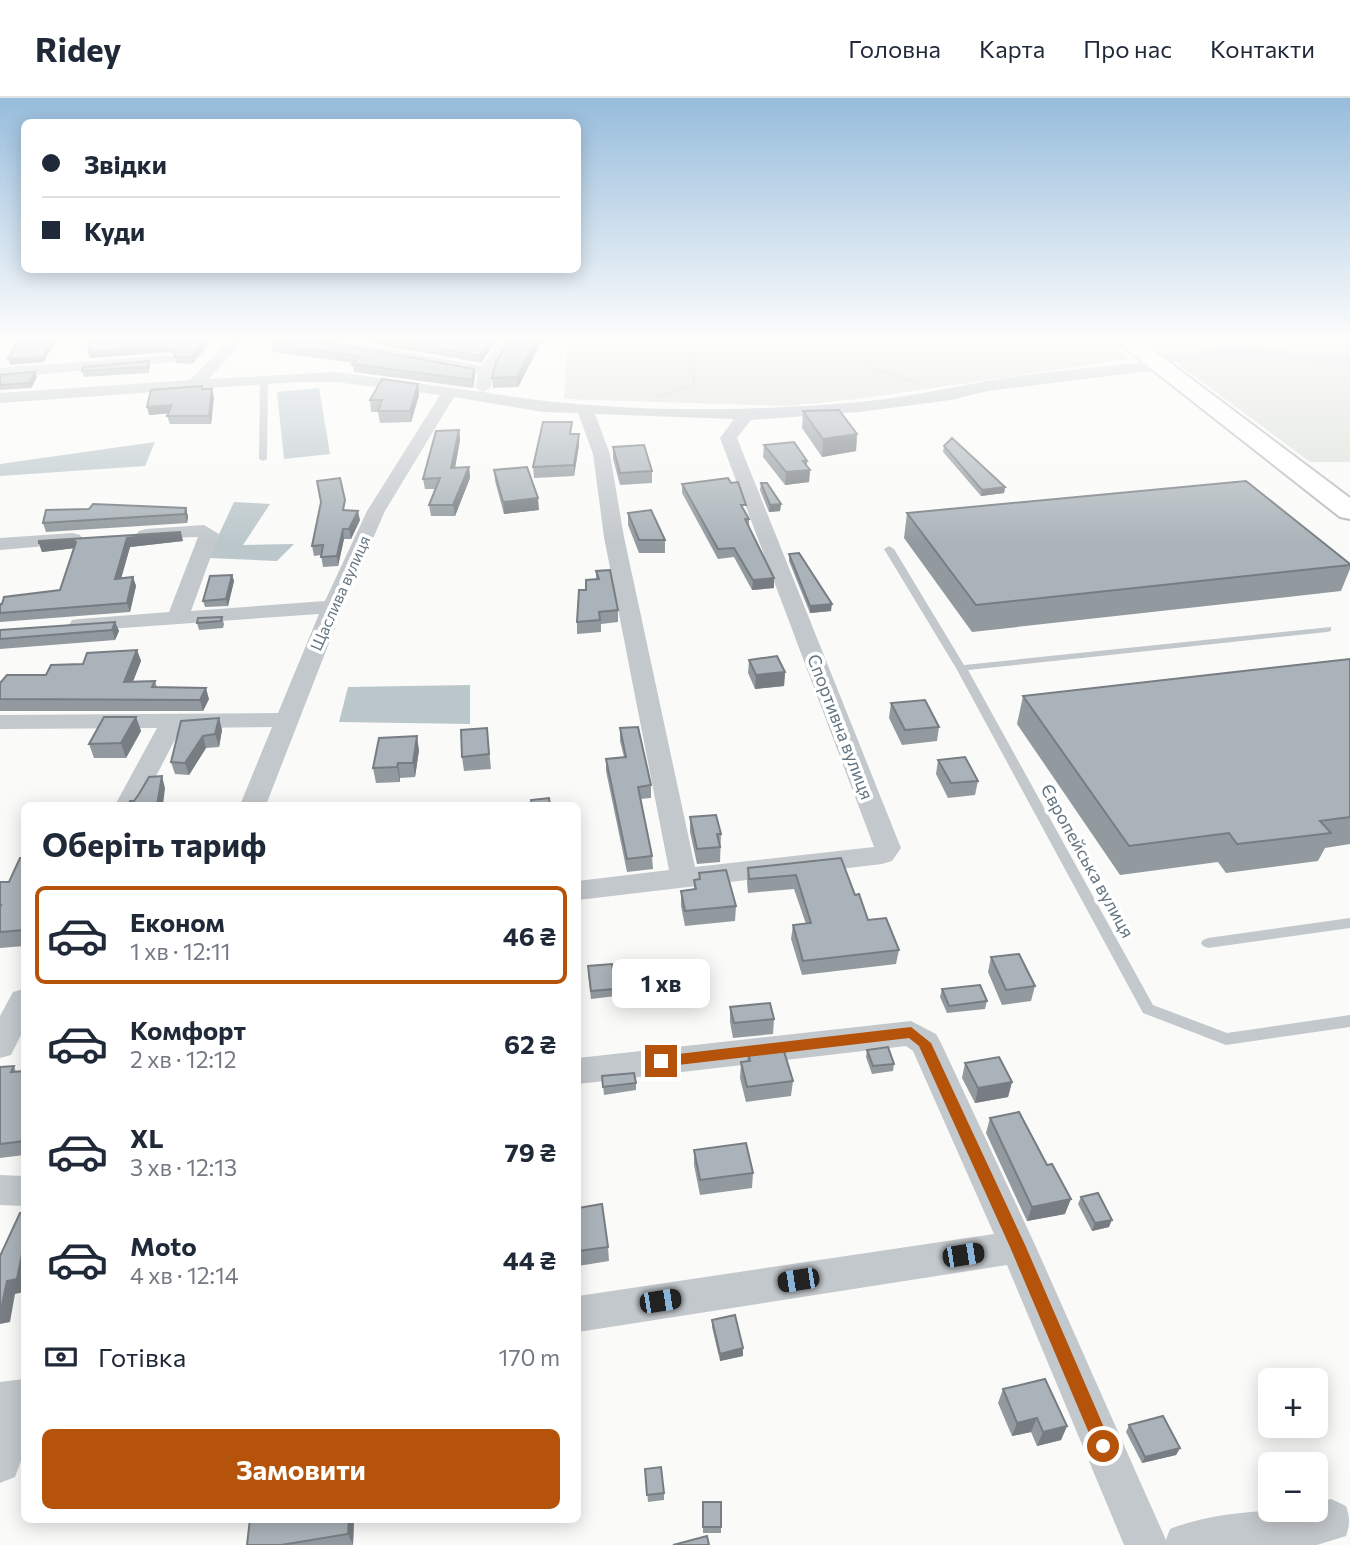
<!DOCTYPE html>
<html lang="uk">
<meta charset="utf-8">
<style>
:root{--surface:#fff;--page:#f2f2f3;--text:#1f2937;--muted:#747a83;--line:#e0e1e3;--accent:#b45309}
body{margin:0;font-family:Commissioner,sans-serif;background:var(--page);color:var(--text);height:100vh;display:flex;flex-direction:column;font-size:26px;white-space:nowrap}
*{box-sizing:border-box;margin:0}
p{font-size:23px;color:var(--muted)}
.icon{flex:none;width:38px;height:38px;fill:none;stroke:currentColor;stroke-width:2;stroke-linecap:round;stroke-linejoin:round}
.map{position:relative;flex:1;overflow:hidden}
.sheet{position:absolute;left:21px;top:704px;width:560px;height:721px;display:flex;flex-direction:column;background:var(--surface);border-radius:10px;box-shadow:0 4px 18px #0003}
.sheet>*{flex:none}
.hud{position:absolute;left:21px;top:21px;width:560px;height:154px;border-radius:10px;box-shadow:0 4px 18px #0003;display:grid;align-content:center;height:154px;padding:0 21px;background:var(--surface)}
.fabs{position:absolute;left:1258px;top:1270px;display:grid;gap:14px}
.fabs a{display:grid;place-items:center;width:70px;height:70px;border-radius:10px;background:var(--surface);box-shadow:0 4px 18px #0003;font-size:35px}
.end{position:absolute;width:32px;height:32px;margin:-16px;border:9px solid #b45309;background:#fff;box-shadow:0 0 0 4px #fff}
.from{border-radius:50%}
.bubble{position:absolute;height:49px;border-radius:10px;background:var(--surface);box-shadow:0 4px 18px #0003;font-size:23px;font-weight:700;line-height:49px;text-align:center}
.car{position:absolute;width:21px;height:42px;margin:-21px -10px;border-radius:9px;box-shadow:0 0 5px 2px #0007;background:linear-gradient(#222 24%,#8ab4d8 0 40%,#222 0 76%,#8ab4d8 0 86%,#222 0)}
.hud b{display:flex;align-items:center;gap:24px;height:66px;font-size:26px}
.hud b+b{border-top:2px solid var(--line)}
.hud i{width:18px;height:18px;background:var(--text)}
ul{padding:0;list-style:none}
li{display:flex;align-items:center;gap:21px;height:98px;margin:0 14px 10px;padding:0 7px;border:4px solid transparent;border-radius:10px}
li div{flex:1}
li b{display:block;font-size:26px}
li em{font-style:normal;font-weight:700}
li.active{border-color:var(--accent)}
li>.icon{width:63px;height:63px;stroke-width:1.5}
h2{padding:0 21px;font-size:32px;line-height:84px}
.pay{display:flex;align-items:center;gap:18px;height:77px;padding:0 21px;font-size:26px}
.pay p{margin-inline-start:auto}
.cta{display:flex;gap:14px;margin-top:auto;padding:14px 21px}
.cta a{flex:1;height:80px;border-radius:10px;background:var(--accent);color:#fff;font-size:28px;font-weight:700;line-height:80px;text-align:center}
header{display:flex;align-items:center;gap:42px;box-sizing:border-box;height:98px;padding:0 35px;background:var(--surface);border-bottom:2px solid var(--line)}
header strong{font-size:33px}
nav{display:flex;gap:38px;margin-inline-start:auto;font-size:24px}
.map>svg:first-child{display:block}
.green{fill:#dadfd7}
.water{fill:#bbc7cb}
.lines{fill:none;stroke-linecap:round;stroke-linejoin:round}
.highway-casing{stroke:#b4b9bd;stroke-width:4}
.path{stroke:#bbbfc2;stroke-width:2;stroke-dasharray:2 2;stroke-linecap:butt}
.lane{fill:#c3c8cc;fill-rule:evenodd}
.street{fill:#c3c8cc;fill-rule:evenodd}
.highway{fill:#fff;fill-rule:evenodd}
.wall{fill:#929a9f}
.shaded-wall{fill:#777d82}
.building{fill:#aab3b9;stroke:#777d82;stroke-width:2}
.route{fill:#b45309}
.labels{text-anchor:middle;stroke-width:7;stroke-linejoin:round;paint-order:stroke}
.far-street-label{font-size:16px;fill:#657683;stroke:#fff}
.street-label{font-size:18px;fill:#657683;stroke:#fff}
</style>
<header>
<strong>Ridey</strong>
<nav><a>Головна</a><a>Карта</a><a>Про нас</a><a>Контакти</a></nav>
</header>
<div class="map">
<svg width="1350" height="1447" viewBox="0 0 1350 1447">
<rect width="100%" height="100%" fill="#fafaf8"/>
<path class="green" d="M568 243H1105L1129 261 858 301 787 308 564 301Z
M1147 243H1350V364H1310Z"/>
<path class="water" d="M319 290 330 356 284 361 277 294Z
M155 344 145 368 0 378V366Z
M234 404 270 406 243 447 294 446 277 463 208 460Z
M470 587V626L339 624 348 589Z"/>
<g class="lines">
<defs>
<path id="highway" d="M1116 243H1141L1350 400V421L1340 419Z"/>
</defs>
<use href="#highway" class="highway-casing"/>
<path class="path" d="M859 243 870 270 917 285
M658 299 694 286 692 246 688 243"/>
<path class="lane" d="M264 279 268 281 267 361 263 363 259 361 260 281Z
M889 448 894 451 964 567 1331 529V533L1327 534 968 572 1153 907 1227 935 1350 917V929L1226 947 1143 915 956 570 884 451Z
M1350 820V830L1208 850 1203 848 1201 845 1203 842 1208 840Z"/>
<path class="street" d="M228 243H243L209 281 336 274 482 294 475 289 478 276 319 247 312 243H344L482 268 499 243H513L494 273 491 289 483 294C602 315 737 315 858 304 902 300 945 291 988 283 1040 274 1094 270 1146 264L1147 259 1152 258 1236 250 1350 258V266L1236 258 1164 265 1163 270 1158 272 988 293 951 302 859 314 751 322 737 340 901 750 892 763 882 766 578 802V783L669 772 604 439 593 356 578 315 543 314 454 299 385 413 343 509 266 707H240L272 629 181 630 141 707H115L157 630 0 631V617L278 615 319 516 80 533 72 532 69 527 72 522 80 521 169 514 198 439 139 441 136 437 139 433 146 431 204 427 219 436 191 513 325 503 367 413 440 297 336 284H296L0 305V295L190 282ZM595 316 734 321 720 340 874 749 695 769 624 439 610 356Z
M169 257 176 261 174 264 0 280V270Z
M73 435 80 437 83 441 80 445 0 452V440Z
M24 891V931L11 957 0 960V918L13 894Z
M911 923 936 936 941 945 1036 1149 1166 1442 1170 1431C1216 1413 1268 1412 1316 1412V1404L1331 1401 1346 1408C1350 1419 1350 1427 1346 1438L1317 1447H1124L1007 1167 578 1234V1198L994 1136 913 953 906 948 578 986V960Z
M0 1077 24 1078V1108L0 1107Z
M24 1281V1355L15 1379 0 1385V1284Z"/>
<use href="#highway" class="highway"/>
</g>
<path class="wall" d="M276 243 475 278 473 290 354 274 352 266 354 265 273 254 272 247Z
M359 243H496L481 265Z
M542 243 518 289 493 290 492 280Z
M206 244 207 248 192 266 176 265 175 258 169 254 90 260 87 246Z
M150 269 148 275 84 279 82 273Z
M35 274 37 279 31 290 0 292V277Z
M418 286 419 297 411 324 380 325 378 314H371L370 302Z
M203 291 214 299 211 326H170L167 318 168 315 149 317Z
M803 313 857 336 856 353 822 359 802 330Z
M459 332 460 342 455 370 469 369 470 380 455 418H431L429 407 436 391H425L423 381Z
M572 336H579V347L574 378 534 380 533 369Z
M764 347 807 363V368L810 372 809 384 785 387 763 359Z
M944 348 1005 389 1004 395 981 398 943 354Z
M613 349 652 373V385L620 387 613 361Z
M494 372 539 412 504 416 495 383Z
M761 385 781 406 780 413 769 414 760 392Z
M682 386 746 415 749 421V428L774 490 752 492 734 459 718 461 682 395Z
M186 410 188 419 187 425 46 434 43 425Z
M346 412 360 422 351 441H344L338 468 323 469 321 457 314 458 312 448Z
M628 415 665 442V455H639L628 427Z
M907 415 1350 466V471L1341 493 972 534 904 440Z
M183 443 130 449 121 481 133 479 136 488 130 514 0 524V506L60 492 74 450 42 454 39 445Z
M789 456 831 513 810 515 789 463Z
M596 473 618 512V524L601 526V534L577 536V524L586 492 596 481Z
M232 477 234 483 228 508 205 509 203 503Z
M222 519 224 526 223 530 199 532 197 525Z
M115 524 119 533 115 542 0 551V532Z
M137 552 141 563 133 584 155 583 157 589 209 601 203 613H0V585L46 577Z
M1350 561V746L1325 750 1318 763 1226 775 1218 764 1120 777 1017 626 1023 598Z
M749 562 785 574 784 588 755 591 748 575Z
M891 605 939 629 937 643 902 647 889 620Z
M136 619 141 633 126 660H94L89 646Z
M219 620 222 632 219 649 206 650 189 677 175 676 171 664Z
M487 630 491 671 464 673 462 659Z
M620 630 651 687V700L640 701 652 758 653 771 627 774 606 673V661L624 659 620 643Z
M419 652 415 679 400 680V684L376 685 373 670Z
M938 662 978 683 975 697 948 700 936 676Z
M690 719 721 736 720 764 697 766 690 734Z
M24 760V848L0 850V784H9Z
M841 760 855 797 868 822 899 852 896 866 802 877 791 841 793 827 806 826 794 791 748 795 747 785 748 770Z
M699 775 736 808 735 823 685 828 681 808V793L694 792V782L699 781Z
M991 859 1035 888 1031 903 1002 907 988 874Z
M588 876 615 891 616 898 591 901Z
M942 891 987 903 985 911 947 915 940 899Z
M730 909 774 921 773 936 733 940 730 924Z
M867 952 894 966 893 973 872 976 866 959Z
M748 954 793 983 791 998 746 1004 740 980 741 964H747Z
M965 965 1012 984 1008 999 975 1005 962 980Z
M14 968 16 974 24 973V1057L0 1060V969Z
M602 978 636 985V992L604 997Z
M990 1020 1065 1116 1027 1123 986 1035Z
M694 1052 753 1075 752 1090 700 1097 694 1067Z
M1081 1099 1109 1129 1092 1133 1078 1106Z
M578 1110 608 1149 609 1163 578 1168Z
M712 1222 743 1250V1258L720 1263 712 1229Z
M1003 1291 1067 1328 1061 1342 1037 1348 1031 1334 1012 1338 998 1305Z
M1129 1327 1180 1350 1176 1357 1142 1365 1126 1334Z
M645 1371 664 1395V1402L648 1404Z
M703 1404H721V1435H703Z
M250 1421H354L353 1447H247Z"/>
<path class="shaded-wall" d="M51 243H58L51 251 44 264 10 267 8 261 49 246Z
M203 243H207V248L192 266 191 259Z
M490 243H496L481 265 480 258Z
M536 243H542L518 289 517 279Z
M167 248 169 254 90 260 88 254Z
M149 263 150 269 148 275 147 269Z
M474 271 475 278 473 290 472 282Z
M35 274 37 279 31 290 29 285Z
M418 286 419 297 411 324 410 313Z
M212 291 214 299 211 326 209 318Z
M172 307 174 315 149 317 147 309Z
M459 332 460 342 453 380 451 370Z
M579 336V347L574 378V367Z
M857 336 856 353 822 359 823 341Z
M803 363H807V372H810L809 384 785 387 786 374Z
M469 369 470 380 455 418 453 407Z
M1005 389 1004 395 981 398 982 392Z
M538 400 539 412 504 416 503 404Z
M781 406 780 413 769 414 770 407Z
M186 410 188 419 187 425 185 416Z
M358 413 360 422 351 441 349 431Z
M343 431 344 441 338 468 337 458Z
M181 434 183 443 130 449 118 491 115 481 127 440Z
M75 441 76 450 42 454 39 445Z
M232 477 234 483 228 508 226 501Z
M133 479 136 488 130 514 127 505Z
M774 480V490L752 492 753 482Z
M832 506 831 513 810 515V508Z
M115 524 119 533 115 542 112 532Z
M137 552 141 563 128 595 124 584Z
M785 574 784 588 755 591 756 577Z
M206 590 209 601 203 613 200 602Z
M136 619 141 633 126 660 121 645Z
M219 620 222 632 219 649 215 636Z
M203 638 206 650 189 677 185 665Z
M417 638 419 652 415 679 413 665Z
M398 665 400 680V684L397 669Z
M162 678 165 690 163 707H157Z
M1012 984 1008 999 975 1005 978 990Z
M1071 1101 1065 1116 1027 1123 1032 1109Z
M1112 1122 1109 1129 1092 1133 1095 1125Z
M24 1146V1194L15 1196 10 1224 0 1226V1211L7 1183Z
M743 1250V1258L720 1263V1256Z
M1037 1320 1031 1334 1012 1338 1017 1325Z
M1067 1328 1061 1342 1037 1348 1043 1334Z
M1180 1350 1176 1357 1142 1365 1145 1359Z
M349 1421H354L353 1447 348 1436Z"/>
<path class="building" d="M18 243H51L43 259 8 261Z
M89 243H204L191 259H174L177 254 167 248 88 254 91 246H87Z
M276 243H321L474 271 472 282 352 266 360 258 272 247Z
M398 243H490L480 258Z
M509 243H536L517 279 492 280 496 264Z
M149 263 147 269 82 273 83 269Z
M35 274 29 285 0 287V277Z
M382 281 418 286 410 313H378L382 302H370Z
M202 288V291H212L209 318H167L172 307 147 309 151 292Z
M839 312 857 336 823 341 803 313Z
M543 324H572L570 336H579L574 367 533 369Z
M459 332 451 370 469 369 453 407H429L440 380 423 381 436 333Z
M952 340 1005 389 982 392 944 348Z
M794 344 807 363H803L810 372 786 374 764 347Z
M644 347 652 373 620 375 613 349Z
M527 369 538 400 503 404 494 372Z
M340 380 345 402 343 412 358 413 349 431H343L337 458 321 459 323 447 312 448 321 404 317 383Z
M728 380 731 385 738 384 746 407H741L749 421H745L774 480 753 482 734 450 718 451 682 386Z
M1246 383 1350 466V467L976 507 907 415Z
M761 385H767L781 406 770 407Z
M93 406 186 410 185 416 43 425 46 412 89 411Z
M651 412 665 442H639L628 415Z
M181 434 127 440 115 481 133 479 127 505 0 515V506H2L4 499 60 492 76 444H74L75 441 39 445V443Z
M799 455 832 506 810 508 789 456Z
M610 472 618 512 599 514 600 522 577 524 579 492H586V482L599 481 596 473Z
M232 477 226 501 203 503 210 478Z
M222 519 221 523 197 525 198 520Z
M115 524 112 532 0 541V532Z
M137 552 124 584 155 583 152 589 206 590 200 602 0 601V585L7 577H46L51 567 83 566 87 555Z
M777 558 785 574 756 577 749 562Z
M1350 561V719L1320 723 1331 735 1237 746 1229 735 1129 748 1023 598Z
M925 602 939 629 905 632 891 605Z
M104 619H136L121 645 89 646Z
M219 620 215 636 203 638 185 665 171 664 181 623Z
M638 629 651 687 638 689 652 758 627 761 606 661 626 659 620 630Z
M487 630 489 656 462 659 461 632Z
M417 638 413 665H398L397 669 373 670 379 640Z
M965 659 978 683 951 685 938 662Z
M162 678 157 707H129L130 703H134L139 696 149 679Z
M549 700 550 707H532L531 702Z
M716 717 721 736H717L720 749 697 751 690 719Z
M20 760H24V832L0 834V809L1 807H0V784H9Z
M841 760 855 797 859 796 868 822 886 820 899 852 803 863 793 827 811 825 796 777 749 781 748 770Z
M726 772 736 808 685 813 681 793 696 791 694 782 700 781 699 775Z
M1019 856 1035 888 1006 892 991 859Z
M612 866 615 891 591 893 588 868Z
M980 887 987 903 949 908 942 891Z
M770 905 774 921 734 925 730 909Z
M888 949 894 966 873 968 867 952Z
M783 950 793 983 747 989 741 964 750 963 748 954Z
M999 959 1012 984 978 990 965 965Z
M14 968 11 974 24 973V1043L0 1046V969Z
M634 975 636 985 603 989 602 978Z
M1019 1014 1047 1067 1052 1066 1071 1101 1032 1109 990 1020Z
M746 1045 753 1075 700 1082 694 1052Z
M1098 1095 1112 1122 1095 1125 1081 1099Z
M602 1106 608 1149 578 1153V1110Z
M20 1115H24V1146L17 1181 7 1183 1 1211H0V1158Z
M735 1217 743 1250 720 1256 712 1222Z
M1045 1281 1067 1328 1043 1334 1037 1320 1017 1325 1003 1291Z
M1163 1318 1180 1350 1145 1359 1129 1327Z
M661 1369 664 1395 647 1397 645 1371Z
M703 1404H721V1429H703Z
M250 1421H349L348 1436 281 1447H247Z
M707 1438 709 1447H673Z"/>
<linearGradient id="sky" x2="0" y2="1"><stop stop-color="#96bcdc"/><stop offset="0.54" stop-color="#fdfdfc"/><stop offset="1" stop-color="#fdfdfc" stop-opacity="0"/></linearGradient>
<rect width="1350" height="446" fill="url(#sky)"/>
<path class="route" d="M911 929 931 945 1026 1149 1112 1348 1110 1354 1103 1357 1097 1354 1010 1149 919 948 909 940 661 969 654 963 661 958Z"/>
<g class="labels">
<g class="far-street-label">
<text transform="translate(340 495) rotate(-66)" y="6">Щаслива вулиця</text>
</g>
<g class="street-label">
<text transform="translate(840 629) rotate(69)" y="6">Спортивна вулиця</text>
<text transform="translate(1087 763) rotate(61)" y="6">Європейська вулиця</text>
</g>
</g>
</svg>
<div class="fabs">
<a>+</a>
<a>−</a>
</div>
<i class="end from" style="left:1103px;top:1348px"></i>
<i class="end" style="left:661px;top:963px"></i>
<div class="bubble" style="left:612px;top:861px;width:98px">1 хв</div>
<i class="car" style="left:963px;top:1157px;rotate:81deg"></i>
<i class="car" style="left:798px;top:1182px;rotate:261deg"></i>
<i class="car" style="left:660px;top:1203px;rotate:81deg"></i>
<div class="hud">
<b><i class="from"></i>Звідки</b>
<b><i></i>Куди</b>
</div>
<section class="sheet">
<h2>Оберіть тариф</h2>
<ul>
<li class="active"><svg class="icon" aria-label="car" viewBox="0 0 24 24"><path d="M5 17H2v-5l4-1 3-4h7l3 4 3 1v5h-3M9 17h6M6 11h13"/><circle cx="7" cy="17" r="2"/><circle cx="17" cy="17" r="2"/></svg><div><b>Економ</b><p>1 хв · 12:11</p></div><em>46 ₴</em></li>
<li><svg class="icon" aria-label="car" viewBox="0 0 24 24"><path d="M5 17H2v-5l4-1 3-4h7l3 4 3 1v5h-3M9 17h6M6 11h13"/><circle cx="7" cy="17" r="2"/><circle cx="17" cy="17" r="2"/></svg><div><b>Комфорт</b><p>2 хв · 12:12</p></div><em>62 ₴</em></li>
<li><svg class="icon" aria-label="car" viewBox="0 0 24 24"><path d="M5 17H2v-5l4-1 3-4h7l3 4 3 1v5h-3M9 17h6M6 11h13"/><circle cx="7" cy="17" r="2"/><circle cx="17" cy="17" r="2"/></svg><div><b>XL</b><p>3 хв · 12:13</p></div><em>79 ₴</em></li>
<li><svg class="icon" aria-label="car" viewBox="0 0 24 24"><path d="M5 17H2v-5l4-1 3-4h7l3 4 3 1v5h-3M9 17h6M6 11h13"/><circle cx="7" cy="17" r="2"/><circle cx="17" cy="17" r="2"/></svg><div><b>Moto</b><p>4 хв · 12:14</p></div><em>44 ₴</em></li>
</ul>
<div class="pay"><svg class="icon" aria-label="cash" viewBox="0 0 24 24"><path d="M3 7h18v10H3z"/><circle cx="12" cy="12" r="2"/></svg>Готівка<p>170 m</p></div>
<div class="cta"><a>Замовити</a></div>
</section>
</div>
